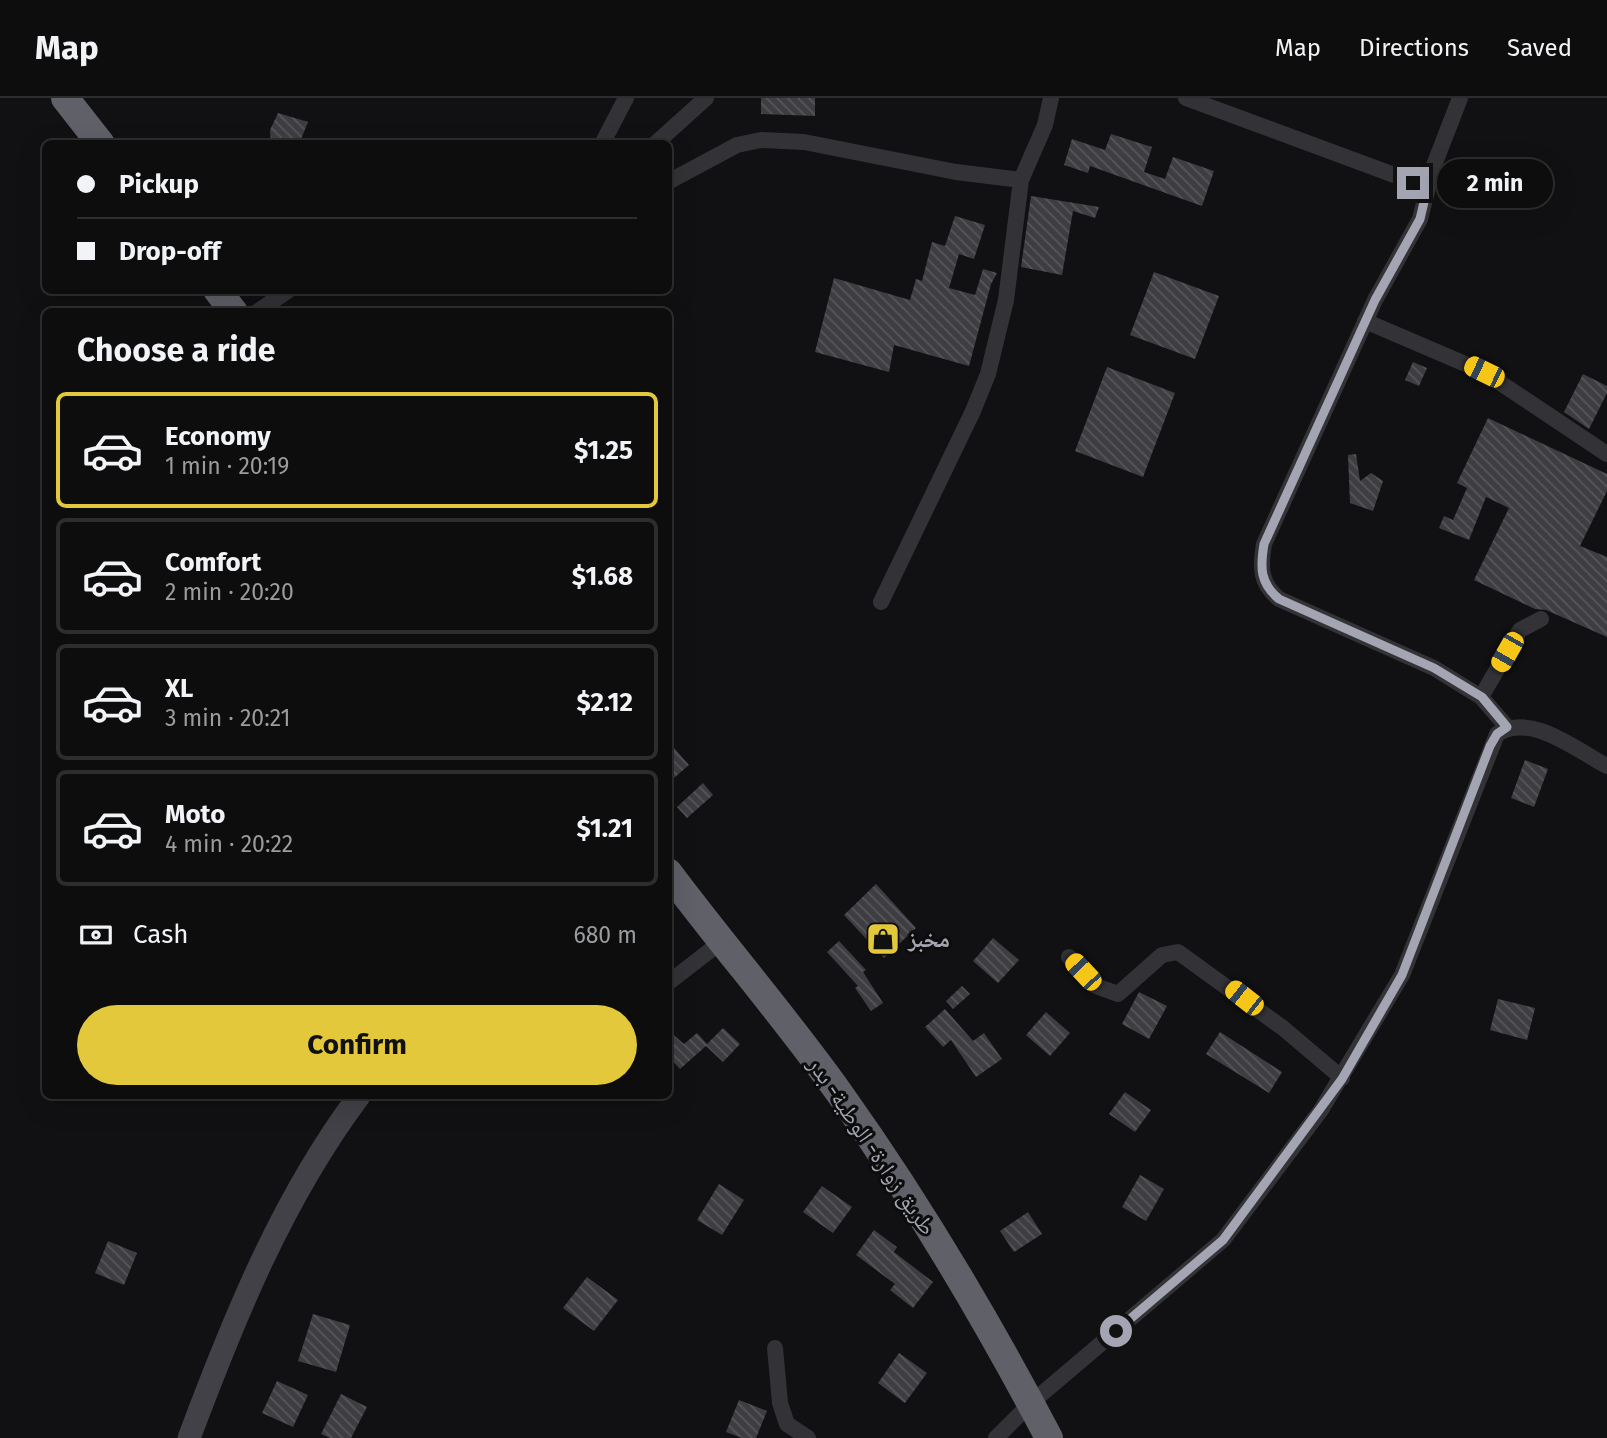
<!DOCTYPE html>
<meta charset="utf-8">
<style>
:root{--surface:#0d0d0e;--page:#161617;--text:#f1f3f6;--muted:#9a9c9e;--line:#2d2d2e;--accent:#e2c83a}
body{margin:0;font-family:"Fira Sans","Noto Naskh Arabic",sans-serif;background:var(--page);color:var(--text);height:100vh;display:flex;flex-direction:column;font-size:26px;white-space:nowrap}
*{box-sizing:border-box;margin:0}
p{font-size:23px;color:var(--muted)}
.icon{flex:none;width:38px;height:38px;fill:none;stroke:currentColor;stroke-width:2;stroke-linecap:round;stroke-linejoin:round}
.map{position:relative;flex:1;overflow:hidden}
.details{position:absolute;left:42px;top:210px;width:630px;height:791px;display:flex;flex-direction:column;background:var(--surface);border-radius:10px;box-shadow:0 7px 28px #0002,0 0 0 2px var(--line)}
.details>*{flex:none}
.top-card{position:absolute;left:42px;top:42px;width:630px;height:154px;border-radius:10px;box-shadow:0 7px 28px #0002,0 0 0 2px var(--line);display:grid;align-content:center;height:154px;padding:0 35px;background:var(--surface)}
.end{position:absolute;width:32px;height:32px;margin:-16px;border:9px solid #a4a5b2;background:#111;box-shadow:0 0 0 4px #111}
.from{border-radius:50%}
.bubble{position:absolute;height:49px;border-radius:24px;background:var(--surface);box-shadow:0 7px 28px #0002,0 0 0 2px var(--line);font-size:23px;font-weight:700;line-height:49px;text-align:center}
.car{position:absolute;width:21px;height:42px;margin:-21px -10px;border-radius:9px;box-shadow:0 0 5px 2px #0007;background:linear-gradient(#f5c518 24%,#345 0 40%,#f5c518 0 76%,#345 0 86%,#f5c518 0)}
.top-card b{display:flex;align-items:center;gap:24px;height:66px;font-size:26px}
.top-card b+b{border-top:2px solid var(--line)}
.top-card i{width:18px;height:18px;background:var(--text)}
ul{padding:0;list-style:none}
li{display:flex;align-items:center;gap:21px;height:116px;margin:0 14px 10px;padding:0 21px;border:4px solid var(--line);border-radius:10px}
li div{flex:1}
li b{display:block;font-size:26px}
li em{font-style:normal;font-weight:700}
li.active{border-color:var(--accent)}
li>.icon{width:63px;height:63px;stroke-width:1.5}
h2{padding:0 35px;font-size:32px;line-height:84px}
.pay{display:flex;align-items:center;gap:18px;height:77px;padding:0 35px;font-size:26px}
.pay p{margin-inline-start:auto}
.action{display:flex;gap:14px;margin-top:auto;padding:14px 35px}
.action a{flex:1;height:80px;border-radius:42px;background:var(--accent);color:#111;font-size:28px;font-weight:700;line-height:80px;text-align:center}
header{display:flex;align-items:center;gap:42px;box-sizing:border-box;height:98px;padding:0 35px;background:var(--surface);border-bottom:2px solid var(--line)}
header strong{font-size:33px}
nav{display:flex;gap:38px;margin-inline-start:auto;font-size:24px}
.map>svg:first-child{display:block}
.building{fill:url(#building-back-hatch)}
.lines{fill:none;stroke-linecap:round;stroke-linejoin:round}
.street{stroke:#333337;stroke-width:16}
.secondary{stroke:#414147;stroke-width:23}
.highway{stroke:#5f6068;stroke-width:28}
.route{stroke:#a4a5b2;stroke-width:9}
.labels{text-anchor:middle;stroke-width:6;stroke-linejoin:round;paint-order:stroke}
.poi-label{font-size:23px;font-weight:bold;fill:#a4a5b2;stroke:#0c0c0d;text-anchor:start}
.street-label{font-size:23px;fill:#a4a5b2;stroke:#0c0c0d}
</style>
<header>
<strong>Map</strong>
<nav><a>Map</a><a>Directions</a><a>Saved</a></nav>
</header>
<div class="map">
<svg width="1607" height="1340" viewBox="0 0 1607 1340">
<defs>
<pattern id="building-back-hatch" width="6" height="6" patternUnits="userSpaceOnUse" patternTransform="scale(1.75)"><rect width="6" height="6" fill="#3e3e42"/><path d="M-1 5l2 2M0 0l6 6M5-1l2 2" fill="none" stroke="#57575b"/></pattern>
</defs>
<rect width="100%" height="100%" fill="#111113"/>
<path class="building" d="M761 0H815V18L761 16Z
M278 15 308 24 299 46H271L270 32Z
M1111 36 1152 49 1144 74 1165 81 1173 59 1214 73 1202 108 1090 68 1088 75 1064 67 1072 41 1105 52Z
M1031 98 1099 109 1095 120 1073 113 1062 177 1021 169Z
M955 118 985 127 974 161 959 156 949 190 975 197 983 171 997 175 991 186 969 268 894 247 889 274 815 254 834 180 910 202 916 181 922 183 932 144 945 148Z
M1154 174 1219 198 1195 261 1130 237Z
M1413 264 1427 270 1419 288 1405 282Z
M1107 269 1175 295 1143 379 1075 353Z
M1583 276 1607 288V295L1589 331 1564 314Z
M1488 320 1607 376V393L1580 448 1607 459V539L1546 512 1535 511 1474 482 1509 410 1486 399 1469 442 1439 430 1444 418 1453 422 1467 390 1457 385Z
M1356 356 1360 383 1371 375 1383 383 1373 413 1350 405 1348 357Z
M668 643 689 667 668 685Z
M1525 662 1548 671 1534 709 1511 700Z
M703 685 713 697 687 720 677 709Z
M876 786 916 830 884 860 844 817Z
M993 840 1019 862 998 885 973 863Z
M839 843 866 872 863 874 883 905 871 913 855 890 858 888 827 854Z
M962 888 970 896 953 911 946 903Z
M1139 894 1167 908 1149 941 1122 926Z
M1498 901 1535 910 1527 942 1490 932Z
M945 911 973 943 984 935 1002 961 976 979 951 942 943 949 925 929Z
M1046 914 1070 935 1050 958 1026 937Z
M723 930 740 946 723 964 706 948 680 971 668 958V932L684 946 697 935 707 946Z
M1220 934 1282 974 1269 995 1206 956Z
M1125 994 1151 1012 1135 1034 1109 1016Z
M1140 1077 1164 1091 1146 1123 1122 1109Z
M719 1086 744 1102 722 1137 697 1122Z
M822 1088 852 1109 833 1135 803 1114Z
M1028 1114 1042 1136 1014 1154 1000 1133Z
M874 1132 897 1149 894 1154 933 1184 913 1210 890 1192 895 1186 856 1157Z
M108 1143 137 1155 124 1187 95 1175Z
M587 1179 618 1202 594 1233 563 1210Z
M313 1216 350 1227 336 1274 298 1263Z
M899 1255 927 1275 905 1305 878 1285Z
M277 1283 308 1297 293 1329 262 1315Z
M341 1296 367 1309 351 1340H330L321 1336Z
M739 1302 767 1313 756 1340H742L726 1334Z"/>
<g class="lines">
<path class="street" d="M1186 0 1413 84 1425 100
M1460 0 1433 70 1420 121 1375 202 1264 446C1260 470 1260 485 1279 501L1434 570 1481 599 1507 629
M602 46 626 0
M655 46 706 0
M668 84 737 47 761 42 804 44 956 74 1021 82
M257 214 289 192
M1365 223 1484 274 1607 356
M881 504 973 313 988 276 1006 202 1021 82 1045 27 1051 0
M1481 599 1520 532 1541 521
M1069 859 1096 888 1118 896 1162 857 1178 854 1283 930 1342 980
M668 885 721 844
M775 1250 780 1305 787 1326 808 1340
M996 1340 1031 1305 1223 1142 1321 1012 1402 877 1497 636C1531 614 1576 652 1607 668"/>
<path class="secondary" d="M189 1340C234 1220 282 1101 359 998"/>
<path class="highway" d="M65 0 101 46
M217 192 234 214
M668 774C724 849 786 920 840 996 917 1104 987 1222 1049 1340"/>
</g>
<g class="lines">
<path class="route" d="M1116 1233 1223 1142 1342 981 1402 877 1490 648 1497 636 1507 629 1482 599 1434 570 1279 501C1260 485 1260 470 1264 446L1375 202 1420 121 1425 100 1413 85"/>
</g>
<defs>
<symbol id="shop-square" viewBox="-11 -11 22 22"><rect x="-9" y="-9" width="18" height="18" rx="4" fill="#e2c83a" stroke="#0c0c0d"/><path d="M-5-2.5h2.3a2.7 3.5 0 0 1 5.4 0H5L5.5 6h-11ZM-1.5-2.5h3a1.5 2.3 0 0 0-3 0Z" fill="#111"/></symbol>
</defs>
<g fill-rule="evenodd">
<use href="#shop-square" x="864" y="822" width="38" height="38"/>
</g>
<g class="labels">
<g class="poi-label">
<text x="908" y="849">مخبز</text>
</g>
<g class="street-label">
<text transform="translate(872 1048) rotate(56)" y="8">طريق زوارة- الوطية- بدر</text>
</g>
</g>
</svg>
<i class="end from" style="left:1116px;top:1233px"></i>
<i class="end" style="left:1413px;top:85px"></i>
<div class="bubble" style="left:1437px;top:61px;width:116px">2 min</div>
<i class="car" style="left:1484px;top:274px;rotate:296deg"></i>
<i class="car" style="left:1507px;top:554px;rotate:210deg"></i>
<i class="car" style="left:1083px;top:874px;rotate:317deg"></i>
<i class="car" style="left:1244px;top:900px;rotate:308deg"></i>
<div class="top-card">
<b><i class="from"></i>Pickup</b>
<b><i></i>Drop-off</b>
</div>
<section class="details">
<h2>Choose a ride</h2>
<ul>
<li class="active"><svg class="icon" aria-label="car" viewBox="0 0 24 24"><path d="M5 17H2v-5l4-1 3-4h7l3 4 3 1v5h-3M9 17h6M6 11h13"/><circle cx="7" cy="17" r="2"/><circle cx="17" cy="17" r="2"/></svg><div><b>Economy</b><p>1 min · 20:19</p></div><em>$1.25</em></li>
<li><svg class="icon" aria-label="car" viewBox="0 0 24 24"><path d="M5 17H2v-5l4-1 3-4h7l3 4 3 1v5h-3M9 17h6M6 11h13"/><circle cx="7" cy="17" r="2"/><circle cx="17" cy="17" r="2"/></svg><div><b>Comfort</b><p>2 min · 20:20</p></div><em>$1.68</em></li>
<li><svg class="icon" aria-label="car" viewBox="0 0 24 24"><path d="M5 17H2v-5l4-1 3-4h7l3 4 3 1v5h-3M9 17h6M6 11h13"/><circle cx="7" cy="17" r="2"/><circle cx="17" cy="17" r="2"/></svg><div><b>XL</b><p>3 min · 20:21</p></div><em>$2.12</em></li>
<li><svg class="icon" aria-label="car" viewBox="0 0 24 24"><path d="M5 17H2v-5l4-1 3-4h7l3 4 3 1v5h-3M9 17h6M6 11h13"/><circle cx="7" cy="17" r="2"/><circle cx="17" cy="17" r="2"/></svg><div><b>Moto</b><p>4 min · 20:22</p></div><em>$1.21</em></li>
</ul>
<div class="pay"><svg class="icon" aria-label="cash" viewBox="0 0 24 24"><path d="M3 7h18v10H3z"/><circle cx="12" cy="12" r="2"/></svg>Cash<p>680 m</p></div>
<div class="action"><a>Confirm</a></div>
</section>
</div>
